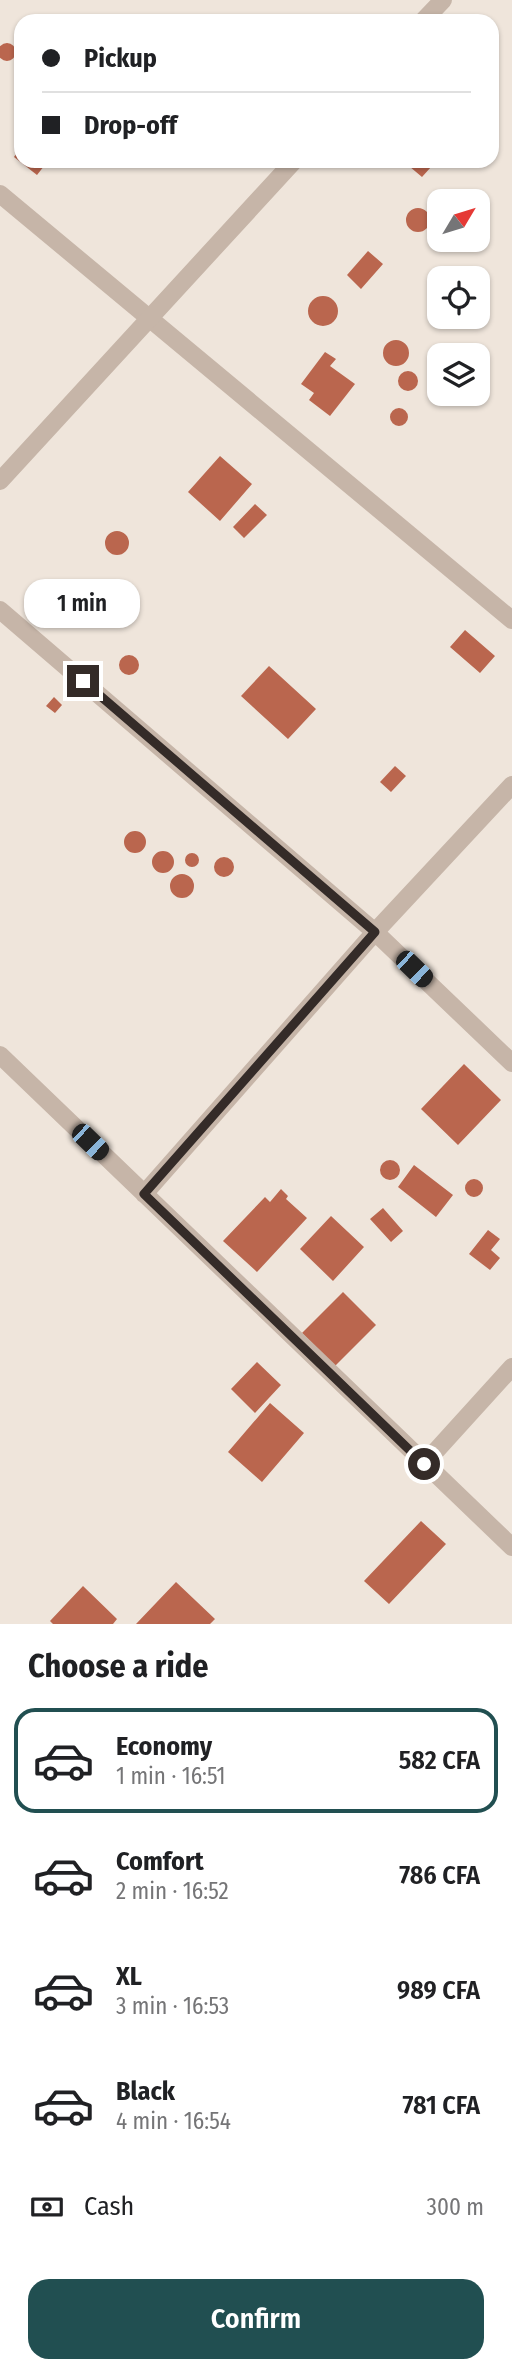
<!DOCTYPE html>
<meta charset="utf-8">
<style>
:root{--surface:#fff;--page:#f2f2f2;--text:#202124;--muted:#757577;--line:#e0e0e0;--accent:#214f51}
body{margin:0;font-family:"Fira Sans Condensed",sans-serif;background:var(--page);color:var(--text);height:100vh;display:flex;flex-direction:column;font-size:26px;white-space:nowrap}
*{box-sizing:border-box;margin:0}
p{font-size:23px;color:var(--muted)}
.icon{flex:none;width:38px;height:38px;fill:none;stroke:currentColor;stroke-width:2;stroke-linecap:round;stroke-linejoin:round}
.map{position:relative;height:1624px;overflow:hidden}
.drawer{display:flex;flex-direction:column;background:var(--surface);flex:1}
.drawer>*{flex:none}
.hud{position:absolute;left:14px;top:14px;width:485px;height:154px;border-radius:21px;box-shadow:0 2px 5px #0004;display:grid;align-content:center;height:154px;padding:0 28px;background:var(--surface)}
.needle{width:46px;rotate:52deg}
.fabs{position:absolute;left:427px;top:189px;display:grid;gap:14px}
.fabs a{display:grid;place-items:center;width:63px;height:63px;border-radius:14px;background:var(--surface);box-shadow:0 2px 5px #0004;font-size:35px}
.end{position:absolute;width:32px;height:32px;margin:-16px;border:9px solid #342b28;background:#fff;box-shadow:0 0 0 4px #fff}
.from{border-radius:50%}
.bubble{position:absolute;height:49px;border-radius:21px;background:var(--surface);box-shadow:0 2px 5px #0004;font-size:23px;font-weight:600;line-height:49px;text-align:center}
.car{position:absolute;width:21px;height:42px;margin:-21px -10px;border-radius:9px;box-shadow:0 0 5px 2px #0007;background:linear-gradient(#222 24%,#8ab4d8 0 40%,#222 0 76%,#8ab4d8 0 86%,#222 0)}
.hud b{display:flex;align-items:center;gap:24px;height:66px;font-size:26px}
.hud b+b{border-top:2px solid var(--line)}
.hud i{width:18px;height:18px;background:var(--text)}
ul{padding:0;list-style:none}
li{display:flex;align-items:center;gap:21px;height:105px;margin:0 14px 10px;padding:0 14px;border:4px solid transparent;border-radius:21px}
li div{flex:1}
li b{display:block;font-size:26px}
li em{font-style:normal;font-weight:600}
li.selected{border-color:var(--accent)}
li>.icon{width:63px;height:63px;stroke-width:1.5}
h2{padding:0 28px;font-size:32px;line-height:84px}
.pay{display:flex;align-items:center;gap:18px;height:77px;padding:0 28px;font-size:26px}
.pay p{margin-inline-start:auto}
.cta{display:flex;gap:14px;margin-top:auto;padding:14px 28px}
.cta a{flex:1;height:80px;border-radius:21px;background:var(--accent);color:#fff;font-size:28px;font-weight:600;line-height:80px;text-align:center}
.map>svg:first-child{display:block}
.building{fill:#ba664e}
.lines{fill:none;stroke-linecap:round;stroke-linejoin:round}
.minor{stroke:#c6b5a8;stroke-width:18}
.tertiary{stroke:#c6b5a8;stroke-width:18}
.route{stroke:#342b28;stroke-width:9}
</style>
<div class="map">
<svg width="512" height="1624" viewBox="0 0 512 1624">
<rect width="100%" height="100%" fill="#efe5db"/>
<path class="building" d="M-2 52a9 9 0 1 1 18 0a9 9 0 1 1-18 0Z
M21 147V161H48L37 175 14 157Z
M403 161H424L431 167 422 177Z
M406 220a12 12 0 1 1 24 0a12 12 0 1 1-24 0Z
M368 251 383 264 361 289 347 275Z
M308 311a15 15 0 1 1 30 0a15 15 0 1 1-30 0Z
M383 353a13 13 0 1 1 26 0a13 13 0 1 1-26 0Z
M325 352 336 359 330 366 355 384 330 416 309 400 314 393 301 384Z
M398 381a10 10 0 1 1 20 0a10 10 0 1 1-20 0Z
M390 417a9 9 0 1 1 18 0a9 9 0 1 1-18 0Z
M220 456 252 484 220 521 188 492Z
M255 504 267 515 244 538 233 527Z
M105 543a12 12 0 1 1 24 0a12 12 0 1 1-24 0Z
M465 630 495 656 480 673 450 647Z
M119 665a10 10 0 1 1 20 0a10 10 0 1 1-20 0Z
M269 666 316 709 288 739 241 696Z
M54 697 62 705 55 713 46 706Z
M395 766 406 776 391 792 380 782Z
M124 842a11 11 0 1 1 22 0a11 11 0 1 1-22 0Z
M152 862a11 11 0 1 1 22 0a11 11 0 1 1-22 0Z
M185 860a7 7 0 1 1 14 0a7 7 0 1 1-14 0Z
M214 867a10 10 0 1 1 20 0a10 10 0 1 1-20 0Z
M170 886a12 12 0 1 1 24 0a12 12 0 1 1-24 0Z
M464 1064 501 1100 458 1145 421 1109Z
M380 1170a10 10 0 1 1 20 0a10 10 0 1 1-20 0Z
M414 1165 453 1195 436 1217 398 1187Z
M465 1188a9 9 0 1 1 18 0a9 9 0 1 1-18 0Z
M281 1189 288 1196 286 1199 307 1218 257 1272 223 1241 265 1197 270 1202Z
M383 1208 403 1231 391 1242 370 1219Z
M331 1216 364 1247 333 1281 300 1249Z
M488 1230 500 1239 491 1250 500 1258 490 1270 469 1254Z
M343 1292 376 1325 335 1366 302 1333Z
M257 1362 281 1385 255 1413 231 1389Z
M270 1403 304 1433 262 1482 228 1452Z
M421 1521 446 1544 389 1604 364 1581Z
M176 1582 215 1619 210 1624H136Z
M83 1586 117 1619 113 1624H53L50 1621Z"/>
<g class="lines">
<path class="minor" d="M0 194 512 620
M0 610 375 932 512 1063
M0 1055 512 1547
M144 1194 375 932 512 785
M424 1464 512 1367"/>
<path class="tertiary" d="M423 21 443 0
M0 481 294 161"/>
</g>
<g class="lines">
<path class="route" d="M83 681 375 932 144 1194 424 1464"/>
</g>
</svg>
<div class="fabs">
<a><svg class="needle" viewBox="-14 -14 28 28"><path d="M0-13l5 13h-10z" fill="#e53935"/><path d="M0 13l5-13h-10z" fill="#757577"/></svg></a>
<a><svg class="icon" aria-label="locate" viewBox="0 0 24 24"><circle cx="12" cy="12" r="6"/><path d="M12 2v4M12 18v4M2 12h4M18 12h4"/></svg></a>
<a><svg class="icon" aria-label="layers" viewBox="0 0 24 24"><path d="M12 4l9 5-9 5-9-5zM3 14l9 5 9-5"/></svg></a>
</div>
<i class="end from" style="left:424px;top:1464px"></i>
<i class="end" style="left:83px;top:681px"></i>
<div class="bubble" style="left:24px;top:579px;width:116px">1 min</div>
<i class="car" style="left:414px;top:969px;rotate:134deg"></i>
<i class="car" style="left:90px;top:1142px;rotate:134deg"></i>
<div class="hud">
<b><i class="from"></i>Pickup</b>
<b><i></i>Drop-off</b>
</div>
</div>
<section class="drawer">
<h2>Choose a ride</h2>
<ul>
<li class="selected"><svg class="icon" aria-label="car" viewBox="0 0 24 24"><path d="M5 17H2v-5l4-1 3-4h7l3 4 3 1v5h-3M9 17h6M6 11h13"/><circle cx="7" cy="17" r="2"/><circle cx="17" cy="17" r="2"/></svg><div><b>Economy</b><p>1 min · 16:51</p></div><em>582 CFA</em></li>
<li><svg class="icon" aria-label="car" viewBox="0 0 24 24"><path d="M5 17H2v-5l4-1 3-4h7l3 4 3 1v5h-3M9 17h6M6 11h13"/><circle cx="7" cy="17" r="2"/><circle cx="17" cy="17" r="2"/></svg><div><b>Comfort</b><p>2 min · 16:52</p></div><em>786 CFA</em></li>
<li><svg class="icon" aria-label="car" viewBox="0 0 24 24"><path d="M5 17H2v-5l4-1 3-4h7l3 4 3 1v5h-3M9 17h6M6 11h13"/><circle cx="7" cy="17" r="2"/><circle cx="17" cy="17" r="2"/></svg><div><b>XL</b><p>3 min · 16:53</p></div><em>989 CFA</em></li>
<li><svg class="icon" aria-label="car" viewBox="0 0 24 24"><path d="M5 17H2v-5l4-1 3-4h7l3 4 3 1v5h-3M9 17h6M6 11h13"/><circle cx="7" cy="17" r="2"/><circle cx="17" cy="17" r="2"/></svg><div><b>Black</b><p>4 min · 16:54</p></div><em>781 CFA</em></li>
</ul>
<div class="pay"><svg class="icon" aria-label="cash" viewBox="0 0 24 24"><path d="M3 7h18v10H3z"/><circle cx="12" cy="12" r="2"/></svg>Cash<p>300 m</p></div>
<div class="cta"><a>Confirm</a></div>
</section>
